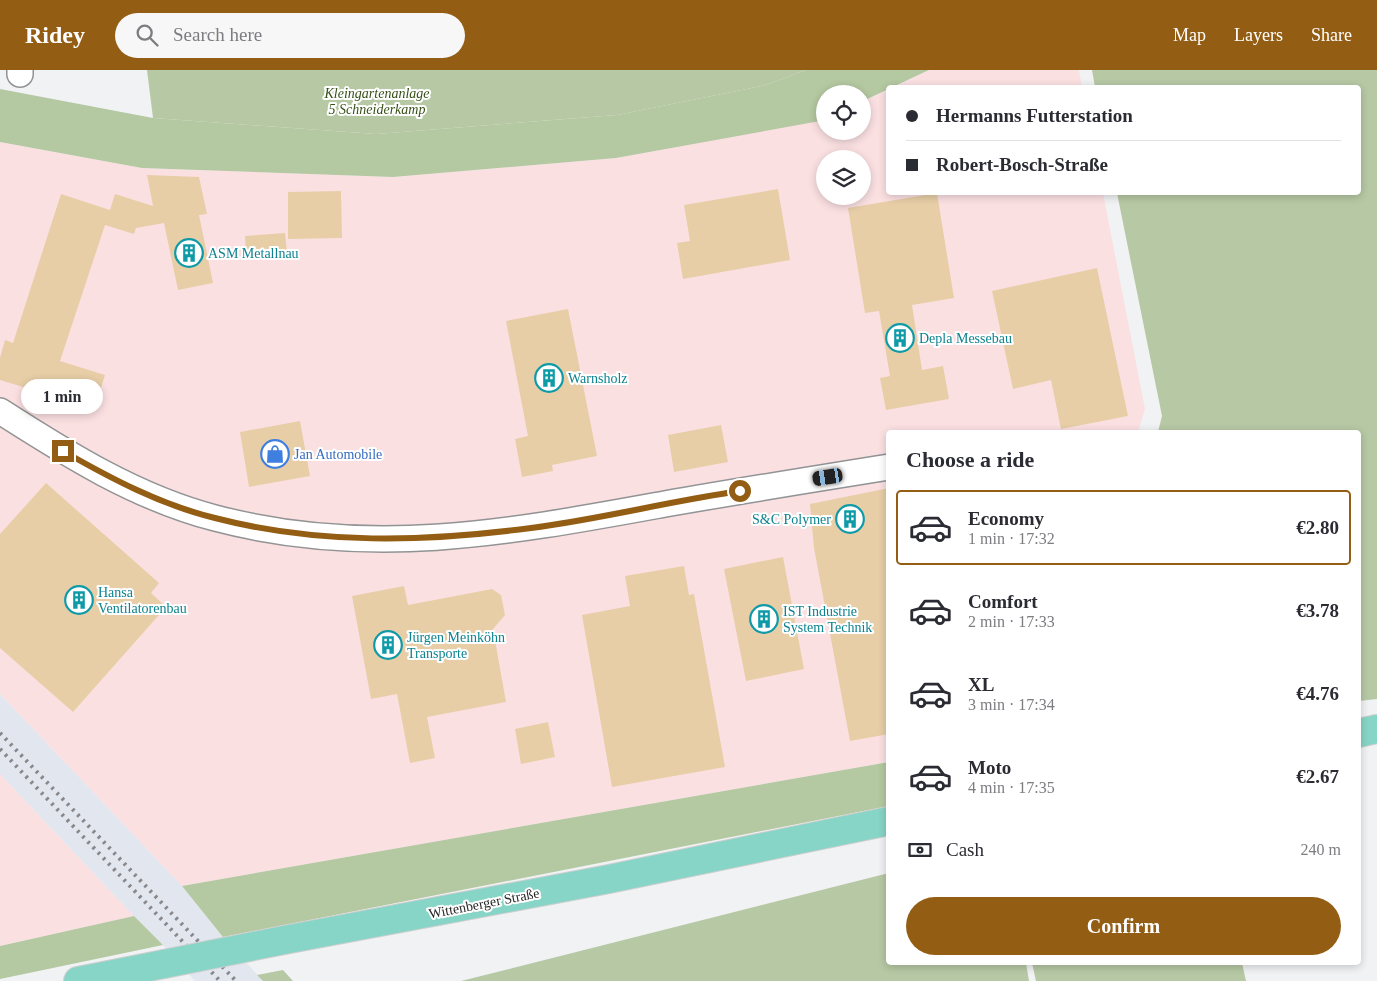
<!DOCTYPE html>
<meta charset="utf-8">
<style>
:root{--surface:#fff;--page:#f7f7f7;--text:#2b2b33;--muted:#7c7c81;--line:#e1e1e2;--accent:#935d14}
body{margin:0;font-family:Georgia,serif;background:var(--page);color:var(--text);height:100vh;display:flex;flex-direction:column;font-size:19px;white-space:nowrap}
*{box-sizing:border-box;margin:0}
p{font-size:16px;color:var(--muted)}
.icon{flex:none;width:28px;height:28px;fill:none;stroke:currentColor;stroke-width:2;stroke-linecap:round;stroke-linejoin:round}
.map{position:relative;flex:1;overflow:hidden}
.details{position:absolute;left:886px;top:360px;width:475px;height:535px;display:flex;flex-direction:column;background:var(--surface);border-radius:5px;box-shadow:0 2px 8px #0003}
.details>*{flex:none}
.guide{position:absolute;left:886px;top:15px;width:475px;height:110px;border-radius:5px;box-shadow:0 2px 8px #0003;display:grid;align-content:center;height:110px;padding:0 20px;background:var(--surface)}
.buttons{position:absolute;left:816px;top:15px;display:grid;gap:10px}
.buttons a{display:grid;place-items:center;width:55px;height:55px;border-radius:50%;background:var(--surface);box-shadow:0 2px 8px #0003;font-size:25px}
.end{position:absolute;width:22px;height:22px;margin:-11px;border:6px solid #935d14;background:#fff;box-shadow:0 0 0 2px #fff}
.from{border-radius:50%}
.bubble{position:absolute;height:35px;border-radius:18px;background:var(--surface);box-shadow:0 2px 8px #0003;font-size:16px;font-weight:600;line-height:35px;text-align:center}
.car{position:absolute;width:15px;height:30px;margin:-15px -8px;border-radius:6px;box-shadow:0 0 4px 1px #0007;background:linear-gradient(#222 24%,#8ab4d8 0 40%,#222 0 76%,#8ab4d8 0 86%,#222 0)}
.guide b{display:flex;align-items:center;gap:18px;height:48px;font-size:19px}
.guide b+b{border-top:1px solid var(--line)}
.guide i{width:12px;height:12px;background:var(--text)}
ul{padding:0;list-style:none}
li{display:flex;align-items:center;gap:15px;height:75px;margin:0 10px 8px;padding:0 10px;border:2px solid transparent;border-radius:5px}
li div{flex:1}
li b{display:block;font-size:19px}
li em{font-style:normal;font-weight:600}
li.active{border-color:var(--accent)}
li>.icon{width:45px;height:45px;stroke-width:1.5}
h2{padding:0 20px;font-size:22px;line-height:60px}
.pay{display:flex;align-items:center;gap:12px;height:55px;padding:0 20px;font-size:19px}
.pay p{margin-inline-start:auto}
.cta{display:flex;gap:10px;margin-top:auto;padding:10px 20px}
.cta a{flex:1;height:58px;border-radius:30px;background:var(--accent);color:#fff;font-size:20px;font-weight:600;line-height:58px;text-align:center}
header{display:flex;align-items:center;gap:30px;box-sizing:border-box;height:70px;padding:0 25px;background:var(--accent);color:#fff}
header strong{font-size:24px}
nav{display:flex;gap:28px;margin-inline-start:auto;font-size:18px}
.search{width:350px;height:45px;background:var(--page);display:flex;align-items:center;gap:12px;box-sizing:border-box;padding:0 18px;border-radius:28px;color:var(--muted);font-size:19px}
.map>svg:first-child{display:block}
.industrial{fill:#fbe0e2;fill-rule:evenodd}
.built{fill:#e2e6ef}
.green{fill:#b6c8a4}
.forest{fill:#b4c8a1}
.building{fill:#e7cea7}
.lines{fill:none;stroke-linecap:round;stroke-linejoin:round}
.minor-casing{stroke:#929394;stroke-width:28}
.major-casing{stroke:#cfcfd0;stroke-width:30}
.minor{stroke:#fff;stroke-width:25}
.major{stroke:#87d5c6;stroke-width:28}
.rail{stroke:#88888a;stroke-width:4;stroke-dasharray:2.5 5;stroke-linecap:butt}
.major-bridge-casing{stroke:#cfcfd0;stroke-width:30;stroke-linecap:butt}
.major-bridge{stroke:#87d5c6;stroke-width:28}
.route{stroke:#935d14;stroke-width:6}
.labels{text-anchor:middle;stroke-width:4;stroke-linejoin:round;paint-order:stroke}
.park-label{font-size:14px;font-style:italic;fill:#375017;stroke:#fff}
.culture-label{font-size:14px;fill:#0d838f;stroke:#fff;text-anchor:start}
.shop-label{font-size:14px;fill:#366cbe;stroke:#fff;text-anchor:start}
.street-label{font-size:14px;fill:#272728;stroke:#fff}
</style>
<header>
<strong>Ridey</strong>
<div class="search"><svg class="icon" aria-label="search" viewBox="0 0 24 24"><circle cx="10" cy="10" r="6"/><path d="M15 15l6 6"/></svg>Search here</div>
<nav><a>Map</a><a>Layers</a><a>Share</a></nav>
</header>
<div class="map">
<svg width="1377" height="911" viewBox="0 0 1377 911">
<rect width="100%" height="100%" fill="#f1f2f4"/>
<path class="industrial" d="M929 0H1079L1082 17 892 18Z
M889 19V122L1103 123 1145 339 1138 362H889V692L182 816 0 624V72L142 98 394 107 616 88 825 49V61H862L863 31ZM825 89H862V126H825Z
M0 704 134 846 0 876Z"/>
<path class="built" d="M0 624 182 816 223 867 263 911H195L163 875 134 846 0 704Z"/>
<path class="green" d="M147 0H806L766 15 617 45 376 64 153 48Z
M1092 0H1377V629L1359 631V362H1158L1162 346 1117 123 1359 122V18L1095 17Z
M889 803V892L1026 893 1029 911H461Z
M1032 893H1242L1246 911H1036Z
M283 900 293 911H263L257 905Z"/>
<path class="forest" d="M806 0H929L863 31 862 24H825V49L820 51 616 88 393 107 142 98 0 72V19L153 48 376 64 617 45 766 15Z
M889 692V736L223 867 182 816Z
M134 846 163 875 0 909V876Z"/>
<path class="building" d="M147 105 199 107 207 144 199 145 213 213 178 220 164 153 136 158 134 164 105 155 60 291 105 305 93 343 42 327 43 323 0 310V288L5 270 13 273 61 124 110 140 115 124 153 136Z
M778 119 790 190 683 209 677 173 690 171 684 135Z
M341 121 342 168 288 169V122Z
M937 123 954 228 912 235 922 300 943 296 949 329 886 340 880 308 890 306 879 241 865 243 848 138Z
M285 163 287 182 246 185 245 166Z
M1097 198 1128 346 1061 359 1051 310 1013 319 992 221Z
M568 239 597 386 552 395 553 401 522 407 515 369 528 366 506 251Z
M300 351 310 406 249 417 240 362Z
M721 355 728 392 674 402 668 365Z
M46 413 159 513 151 523 166 537 73 642 0 578V464Z
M889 418V664L850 671 814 478 810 434Z
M783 487 804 599 746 611 724 499Z
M684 496 689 525 694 524 725 697 612 717 582 545 630 536 625 506Z
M404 516 408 535 492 519 501 525 505 545 493 559 506 632 427 647 435 688 410 693 397 624 371 629 352 526Z
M548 652 555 687 521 694 515 659Z"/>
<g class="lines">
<defs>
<path id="minor" d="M20 0V4
M0 341C67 384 137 428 215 448 370 489 511 462 665 434 739 421 814 409 889 397"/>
<path id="major" d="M1359 663 1377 659
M284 870 609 809 889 751
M78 911 164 894"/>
</defs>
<use href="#minor" class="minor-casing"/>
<use href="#major" class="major-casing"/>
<use href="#minor" class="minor"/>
<use href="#major" class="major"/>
<path class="rail" d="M0 663 236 911
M0 679 220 911"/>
<defs>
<path id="major-bridge" d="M164 894 284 870"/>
</defs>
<use href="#major-bridge" class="major-bridge-casing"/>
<use href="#major-bridge" class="major-bridge"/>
</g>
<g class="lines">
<path class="route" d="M63 381C110 408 161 435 215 448 319 475 425 472 531 458 601 449 670 431 740 421"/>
</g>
<defs>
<symbol id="building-ring" viewBox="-11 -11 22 22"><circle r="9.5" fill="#fff" stroke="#0f9aa8" stroke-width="1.5"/><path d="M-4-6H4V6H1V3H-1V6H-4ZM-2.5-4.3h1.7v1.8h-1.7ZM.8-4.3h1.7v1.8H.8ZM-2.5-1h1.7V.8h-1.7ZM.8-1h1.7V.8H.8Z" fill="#0f9aa8"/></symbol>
<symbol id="shop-ring" viewBox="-11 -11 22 22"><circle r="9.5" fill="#fff" stroke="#3f7fe0" stroke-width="1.5"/><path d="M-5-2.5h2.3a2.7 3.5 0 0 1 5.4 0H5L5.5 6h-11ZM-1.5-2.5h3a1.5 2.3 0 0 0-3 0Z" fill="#3f7fe0"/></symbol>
</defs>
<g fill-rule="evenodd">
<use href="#building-ring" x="173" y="167" width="32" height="32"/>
<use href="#building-ring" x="884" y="252" width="32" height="32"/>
<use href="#building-ring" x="533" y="292" width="32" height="32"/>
<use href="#shop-ring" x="259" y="368" width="32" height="32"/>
<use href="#building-ring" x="834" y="433" width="32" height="32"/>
<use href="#building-ring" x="63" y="514" width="32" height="32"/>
<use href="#building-ring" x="748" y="533" width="32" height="32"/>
<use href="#building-ring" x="372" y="559" width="32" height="32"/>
</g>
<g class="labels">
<g class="park-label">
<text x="377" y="28">Kleingartenanlage<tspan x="377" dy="16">5 Schneiderkamp</tspan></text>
</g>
<g class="culture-label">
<text x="208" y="188">ASM Metallnau</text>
<text x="919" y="273">Depla Messebau</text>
<text x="568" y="313">Warnsholz</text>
<text x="831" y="454" text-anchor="end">S&amp;C Polymer</text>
<text x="98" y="527">Hansa<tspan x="98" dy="16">Ventilatorenbau</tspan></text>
<text x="783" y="546">IST Industrie<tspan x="783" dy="16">System Technik</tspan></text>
<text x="407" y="572">Jürgen Meinköhn<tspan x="407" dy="16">Transporte</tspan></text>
</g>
<g class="shop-label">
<text x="294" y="389">Jan Automobile</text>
</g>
<g class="street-label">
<text transform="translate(484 833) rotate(-11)" y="5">Wittenberger Straße</text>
</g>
</g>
</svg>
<div class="buttons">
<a><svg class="icon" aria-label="locate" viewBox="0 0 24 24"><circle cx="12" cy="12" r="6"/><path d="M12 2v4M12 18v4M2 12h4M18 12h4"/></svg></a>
<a><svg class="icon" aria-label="layers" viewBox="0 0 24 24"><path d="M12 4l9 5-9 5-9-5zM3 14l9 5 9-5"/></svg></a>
</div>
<i class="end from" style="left:740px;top:421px"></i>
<i class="end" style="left:63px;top:381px"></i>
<div class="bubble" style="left:21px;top:309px;width:82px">1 min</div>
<i class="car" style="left:828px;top:407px;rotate:261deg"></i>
<div class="guide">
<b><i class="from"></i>Hermanns Futterstation</b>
<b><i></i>Robert-Bosch-Straße</b>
</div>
<section class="details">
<h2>Choose a ride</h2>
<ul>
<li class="active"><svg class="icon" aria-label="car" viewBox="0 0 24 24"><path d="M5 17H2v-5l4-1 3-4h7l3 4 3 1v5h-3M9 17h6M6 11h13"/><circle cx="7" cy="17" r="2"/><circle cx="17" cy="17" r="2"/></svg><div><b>Economy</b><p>1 min · 17:32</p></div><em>€2.80</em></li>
<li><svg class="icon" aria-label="car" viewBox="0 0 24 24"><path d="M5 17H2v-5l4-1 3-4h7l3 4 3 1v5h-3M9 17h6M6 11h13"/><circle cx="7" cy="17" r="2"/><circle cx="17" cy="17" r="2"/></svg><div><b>Comfort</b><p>2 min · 17:33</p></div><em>€3.78</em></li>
<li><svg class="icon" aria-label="car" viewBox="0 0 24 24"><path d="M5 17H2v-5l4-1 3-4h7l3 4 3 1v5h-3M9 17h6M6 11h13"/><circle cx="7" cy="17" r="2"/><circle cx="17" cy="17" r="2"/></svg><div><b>XL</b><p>3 min · 17:34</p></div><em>€4.76</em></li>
<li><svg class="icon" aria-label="car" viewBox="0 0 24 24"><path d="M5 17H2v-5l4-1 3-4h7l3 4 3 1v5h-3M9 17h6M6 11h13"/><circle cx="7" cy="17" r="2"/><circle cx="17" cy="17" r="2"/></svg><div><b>Moto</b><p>4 min · 17:35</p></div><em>€2.67</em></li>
</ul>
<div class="pay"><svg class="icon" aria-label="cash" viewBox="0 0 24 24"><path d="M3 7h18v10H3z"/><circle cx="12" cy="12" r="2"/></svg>Cash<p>240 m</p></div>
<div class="cta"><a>Confirm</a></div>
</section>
</div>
